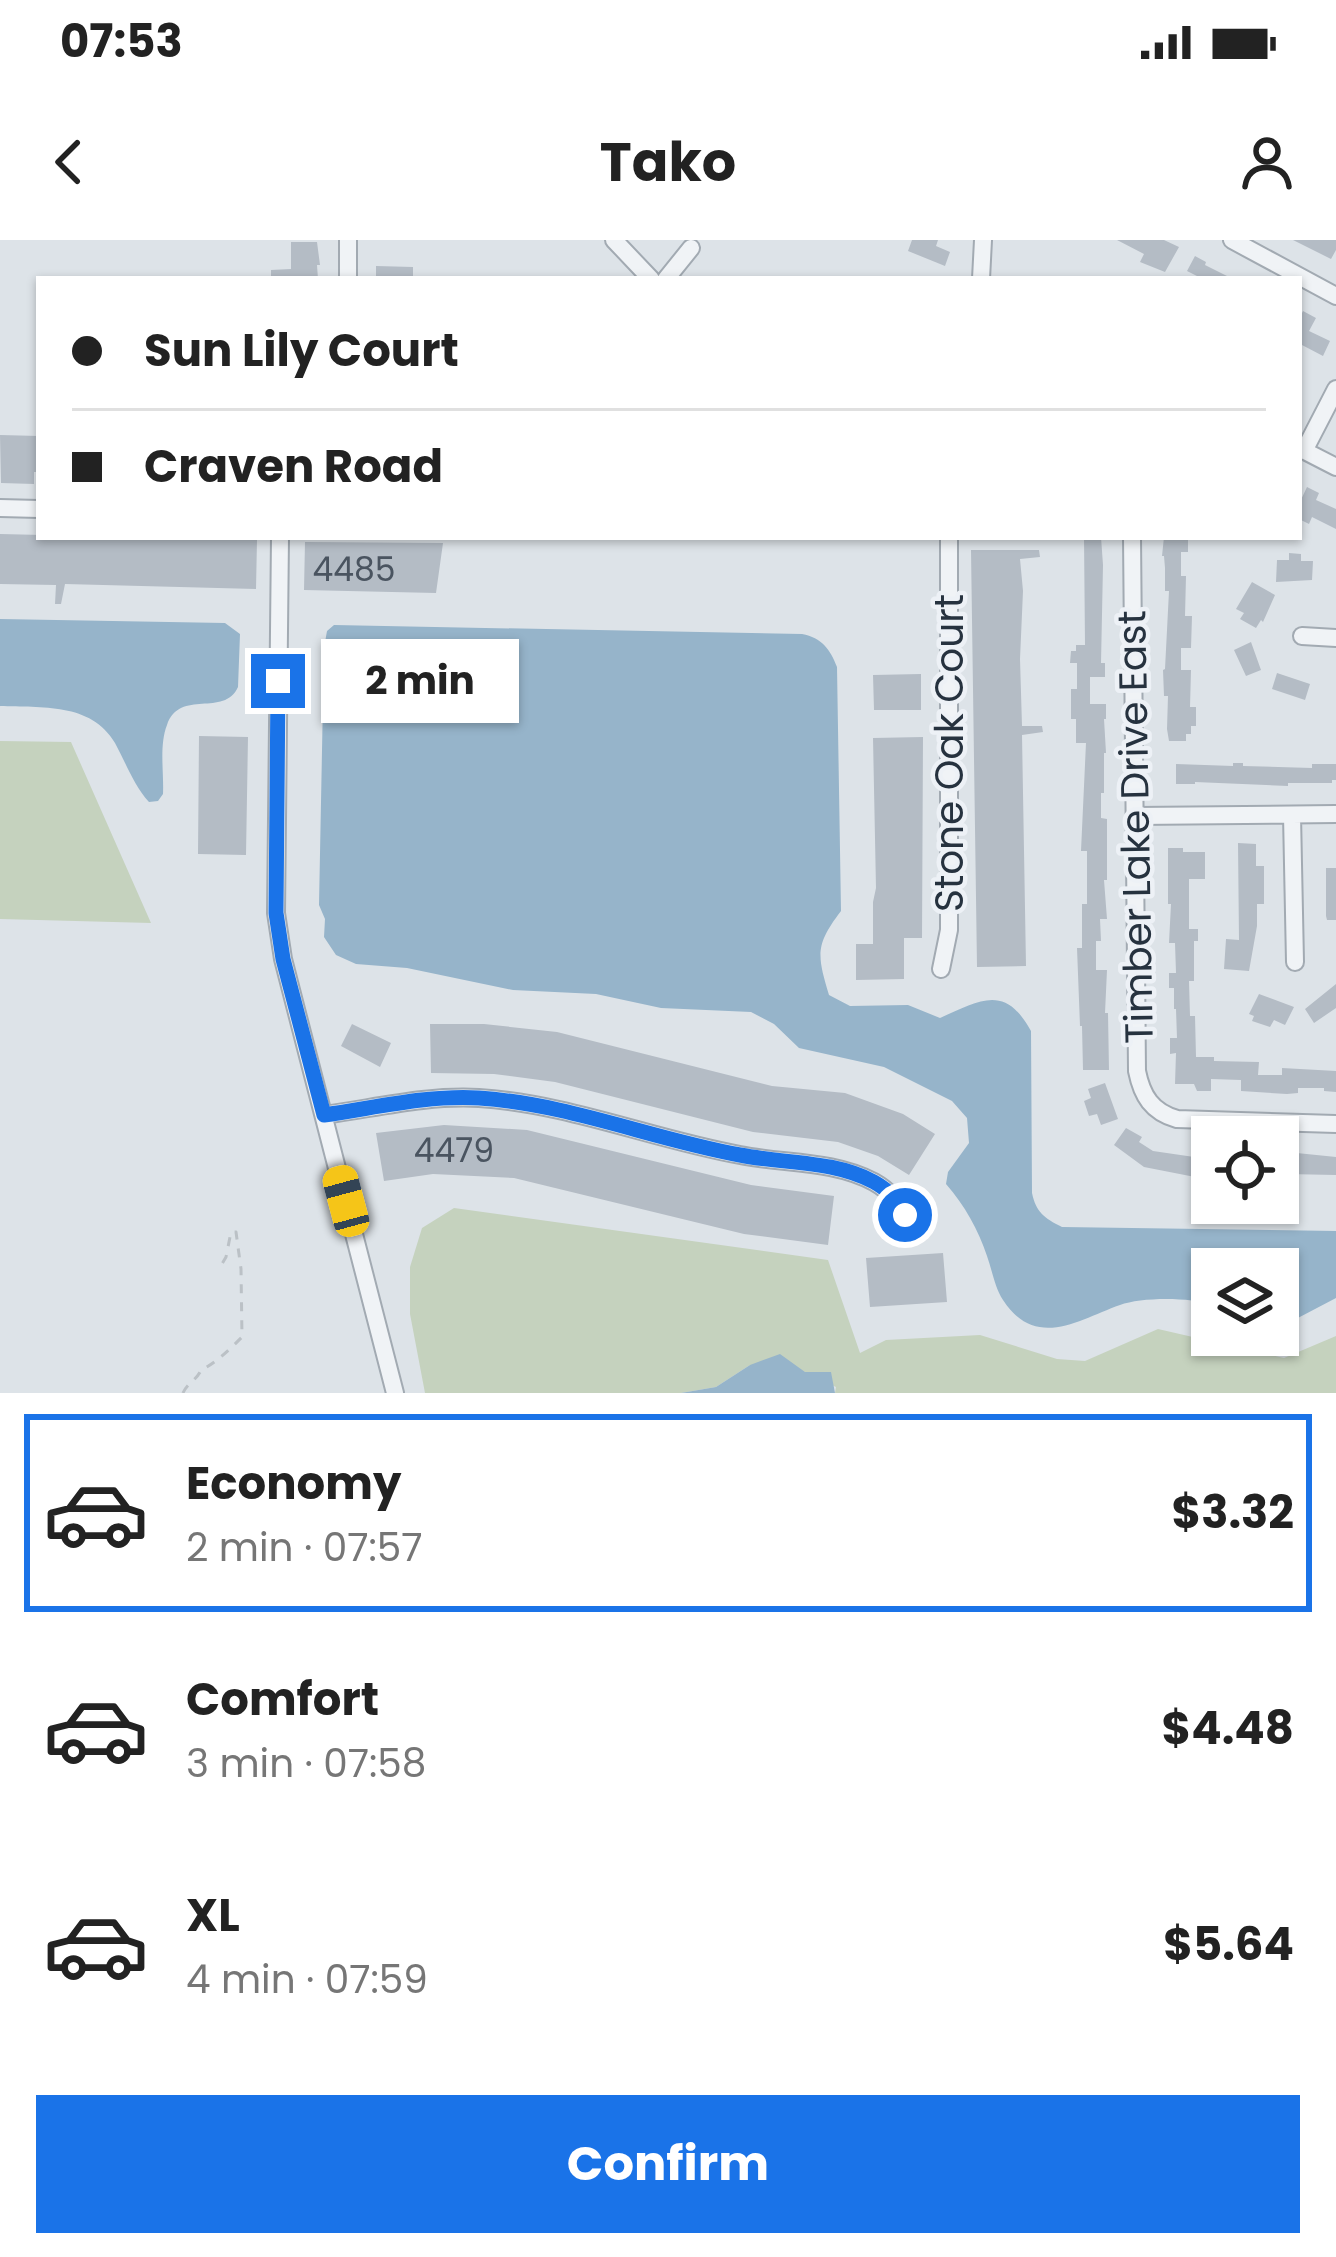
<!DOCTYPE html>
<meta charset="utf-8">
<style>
:root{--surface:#fff;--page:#f6f6f6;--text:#222;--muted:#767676;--line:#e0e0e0;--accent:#1a73e8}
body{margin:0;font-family:Poppins,sans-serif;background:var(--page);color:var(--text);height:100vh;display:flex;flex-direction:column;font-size:45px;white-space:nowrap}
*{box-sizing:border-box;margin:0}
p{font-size:39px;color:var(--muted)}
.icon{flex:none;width:66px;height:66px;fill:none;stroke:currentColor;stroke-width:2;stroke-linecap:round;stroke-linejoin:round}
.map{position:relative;height:1153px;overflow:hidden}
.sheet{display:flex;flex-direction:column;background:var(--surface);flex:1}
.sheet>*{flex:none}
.top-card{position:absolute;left:36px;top:36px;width:1266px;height:264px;border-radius:0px;box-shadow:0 3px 9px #0004;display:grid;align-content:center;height:264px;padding:0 36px;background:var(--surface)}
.tools{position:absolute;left:1191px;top:876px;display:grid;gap:24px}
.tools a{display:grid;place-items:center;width:108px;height:108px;border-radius:0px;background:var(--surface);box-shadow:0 3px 9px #0004;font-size:60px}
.end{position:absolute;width:54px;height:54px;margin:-27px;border:15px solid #1a73e8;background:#fff;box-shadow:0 0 0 6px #fff}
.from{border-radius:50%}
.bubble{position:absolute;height:84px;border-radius:0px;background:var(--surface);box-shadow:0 3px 9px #0004;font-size:39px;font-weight:700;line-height:84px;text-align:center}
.car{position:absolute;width:36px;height:72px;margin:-36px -18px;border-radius:15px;box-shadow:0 0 9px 3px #0007;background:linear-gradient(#f5c518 24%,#345 0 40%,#f5c518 0 76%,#345 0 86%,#f5c518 0)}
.top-card b{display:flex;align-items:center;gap:42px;height:114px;font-size:45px}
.top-card b+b{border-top:3px solid var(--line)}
.top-card i{width:30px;height:30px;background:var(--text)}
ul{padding:21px 0 0;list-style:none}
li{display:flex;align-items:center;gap:36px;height:198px;margin:0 24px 18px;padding:0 12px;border:6px solid transparent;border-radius:0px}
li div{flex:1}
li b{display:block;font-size:45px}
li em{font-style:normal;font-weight:700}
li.selected{border-color:var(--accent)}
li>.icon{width:108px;height:108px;stroke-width:1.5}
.action{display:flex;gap:24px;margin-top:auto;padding:24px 36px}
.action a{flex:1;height:138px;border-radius:0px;background:var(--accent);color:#fff;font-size:48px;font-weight:700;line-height:138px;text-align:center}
.status{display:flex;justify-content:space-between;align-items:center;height:84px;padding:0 60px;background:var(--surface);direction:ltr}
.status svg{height:33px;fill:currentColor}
header{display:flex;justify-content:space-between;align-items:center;height:156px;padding:0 36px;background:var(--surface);font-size:54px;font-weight:700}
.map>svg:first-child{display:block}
.green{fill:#c5d2be}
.water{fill:#96b4ca}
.building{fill:#b4bcc5}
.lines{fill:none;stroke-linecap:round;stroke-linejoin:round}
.minor-casing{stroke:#a2aab2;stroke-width:20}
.path{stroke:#bbc1c6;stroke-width:3;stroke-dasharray:9 9;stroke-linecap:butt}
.minor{stroke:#f0f3f6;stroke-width:16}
.route{stroke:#1a73e8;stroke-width:15}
.labels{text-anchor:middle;stroke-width:9;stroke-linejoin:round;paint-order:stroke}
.number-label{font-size:33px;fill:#4a5460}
.street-label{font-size:39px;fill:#26323f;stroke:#edf1f6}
</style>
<div class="status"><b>07:53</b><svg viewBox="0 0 49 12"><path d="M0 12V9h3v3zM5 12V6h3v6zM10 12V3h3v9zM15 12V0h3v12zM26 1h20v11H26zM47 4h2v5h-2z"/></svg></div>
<header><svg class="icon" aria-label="back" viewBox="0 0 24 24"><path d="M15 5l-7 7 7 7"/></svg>Tako<svg class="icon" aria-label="person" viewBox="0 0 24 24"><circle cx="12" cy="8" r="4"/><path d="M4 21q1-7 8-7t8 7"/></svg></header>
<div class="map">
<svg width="1336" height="1153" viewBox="0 0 1336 1153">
<rect width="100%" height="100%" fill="#dde3e8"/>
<path class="green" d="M0 501 71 502 151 683 0 679Z
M454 968 828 1020 860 1113 886 1100 980 1095 1057 1119 1085 1121 1158 1089 1284 1118 1336 1096V1153H835L836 1147 805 1132 750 1125 716 1147 681 1153H425L410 1074V1027L422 988Z"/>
<path class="water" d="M0 379 225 383 240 394 238 447C224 478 180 448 167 485 159 505 164 533 163 554L158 561 149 562C134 546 126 523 115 503 91 462 41 468 0 466Z
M334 385 802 394C822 398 830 409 837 427L841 671C815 705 817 715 829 755L850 766 908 765 940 778C981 760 1005 744 1031 791L1032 953C1036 972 1044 978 1062 987L1336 991V1058L1296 1079H1278V1029H1212V1065C1191 1057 1141 1057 1120 1065 1080 1079 1036 1111 1003 1060 995 1048 992 1030 987 1016 978 989 965 966 946 944L948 932 969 903 967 878 952 861 884 827 799 808 774 784 751 772 661 768 596 754 513 750 407 728 356 724 336 715 324 697 325 679 319 665 324 408 327 391Z
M780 1114 805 1132H831L835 1153H681L716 1147 750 1125Z"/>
<path class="building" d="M912 0H938L936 6 950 12 945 26 908 11Z
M1117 0H1164L1179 7 1165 32 1140 22 1144 14Z
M1293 0H1336V10L1331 19Z
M291 2H317L320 25H317L318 39H271V30L291 29Z
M1195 16 1206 22 1205 25 1233 39H1196L1197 36 1187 31Z
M376 26 413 27V39H376Z
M1303 71 1316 78 1309 91 1330 101 1323 116 1302 105 1299 111V79Z
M0 195 39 196V232H34V244L1 243Z
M1307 247 1319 253 1316 260 1336 269V289L1312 277 1309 284 1299 279V264Z
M0 294 257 300 256 349 65 344 61 364H55L56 345 0 344Z
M1084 297H1101L1103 325 1101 423H1105V437H1090V464H1106V479H1104L1106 513H1104V553H1101V578L1107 579V640H1104L1107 679H1100L1101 701H1096V730H1107L1105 773H1108L1109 830H1083L1082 786H1080L1077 708H1082V664H1087V611H1081L1086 503H1076V479H1071V449H1077V423H1070L1071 411H1076V405H1085Z
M1164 297 1188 299V312H1181V336H1186L1185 376H1192L1191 408H1181V430H1191L1190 467H1196V486H1191V494H1186V501H1169L1167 489 1168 456H1164L1163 430 1165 429 1169 351H1165V328L1164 316H1162Z
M305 302 443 303 436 353 304 350Z
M971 310H1039L1040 317 1020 319 1023 351 1020 419 1022 486H1042L1043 492 1022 495 1026 726 977 727Z
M1289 313 1301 314V321H1313L1312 340 1276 342 1277 320H1289Z
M1252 342 1275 355 1263 382 1261 380 1256 388 1240 379 1244 373 1236 369Z
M1251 402 1261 430 1246 436 1234 410Z
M1277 433 1310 444 1305 460 1272 449Z
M921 434V470H874L873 435Z
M199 496 248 497 246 615 198 614Z
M923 497 922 698H904V739L856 740V704H873V662L876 648 873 498Z
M1233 523H1243V526L1312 528V524H1336V540H1332V543H1288V546L1195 542V544H1176V524L1233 526Z
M1238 603 1256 604V626H1264V664H1257V686L1249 731 1224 729 1226 699 1239 700Z
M1168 608H1183V612H1205V639H1189V689H1198V701H1194V741H1189L1190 776H1195L1196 817H1214V821L1259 822 1258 835H1282V828L1336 831V852L1324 851V848H1298V853L1287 854 1241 851V840L1211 839V851H1197L1194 844H1175L1176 813 1170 814V798H1177L1176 769H1174V748H1169V733H1176L1175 703H1169L1171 664H1168Z
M1326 628H1336V680H1327L1326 676Z
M1336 744V768L1314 783 1305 769Z
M1259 754 1294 767 1285 785 1274 780 1270 787 1252 781 1254 776 1249 774Z
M352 784 391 803 380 827 341 806Z
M430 784H484L557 792 772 846 845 853 903 874 935 894 909 935 878 916 838 902 753 892 555 842 494 834 431 833Z
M1105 843 1118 879 1101 885 1097 874 1089 876 1084 861 1091 858 1088 849Z
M444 885 527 890 751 945 834 956 828 1005 744 994 514 938 433 934 384 941 376 893Z
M1126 888 1142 897 1139 902 1153 911 1201 918V916H1212V941H1195V937L1144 927 1114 905Z
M1287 912 1336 917V935L1286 934Z
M943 1013 947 1062 870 1067 866 1018Z"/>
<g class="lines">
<defs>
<path id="minor" d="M348 0V39
M614 0 651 39
M1232 0 1336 56
M666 39 691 8
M981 39 983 0
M1299 208 1336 227
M1304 211 1336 149
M0 268 39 269
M280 297 276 673 283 719 395 1153
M1132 297 1137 831C1142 856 1152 872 1177 879L1336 884
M1302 396 1336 398
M1292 575 1295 722
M1136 576 1336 574
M941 729 949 690V297
M324 875C376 868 426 855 479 858 569 864 652 899 740 915 784 924 833 920 874 942 890 951 897 961 905 975"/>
</defs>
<use href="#minor" class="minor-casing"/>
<path class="path" d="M183 1153C187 1143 197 1140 201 1130 216 1123 230 1109 242 1097L241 1029 236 992H231L226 1017 219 1029"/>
<use href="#minor" class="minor"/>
</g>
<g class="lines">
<path class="route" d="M278 441 276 673 283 719 324 875C375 868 426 855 479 858 569 864 652 899 740 915 785 924 833 920 874 942 890 951 897 960 905 975"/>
</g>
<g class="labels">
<g class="number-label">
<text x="354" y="341">4485</text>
<text x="454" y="922">4479</text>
</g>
<g class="street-label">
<text transform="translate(949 513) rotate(-90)" y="14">Stone Oak Court</text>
<text transform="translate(1135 587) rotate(-91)" y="14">Timber Lake Drive East</text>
</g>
</g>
</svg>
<div class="tools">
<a><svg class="icon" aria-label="locate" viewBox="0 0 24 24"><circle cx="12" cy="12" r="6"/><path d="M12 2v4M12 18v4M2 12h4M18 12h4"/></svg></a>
<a><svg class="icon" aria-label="layers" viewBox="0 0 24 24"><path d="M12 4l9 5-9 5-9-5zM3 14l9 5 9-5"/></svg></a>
</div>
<i class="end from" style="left:905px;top:975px"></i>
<i class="end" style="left:278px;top:441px"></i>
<div class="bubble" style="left:321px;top:399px;width:198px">2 min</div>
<i class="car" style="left:346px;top:961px;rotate:345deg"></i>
<div class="top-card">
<b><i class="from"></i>Sun Lily Court</b>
<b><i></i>Craven Road</b>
</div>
</div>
<section class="sheet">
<ul>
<li class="selected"><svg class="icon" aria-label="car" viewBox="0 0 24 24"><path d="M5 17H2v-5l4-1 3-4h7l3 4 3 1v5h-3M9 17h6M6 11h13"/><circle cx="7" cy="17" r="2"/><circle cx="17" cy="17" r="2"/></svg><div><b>Economy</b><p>2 min · 07:57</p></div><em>$3.32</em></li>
<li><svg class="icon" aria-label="car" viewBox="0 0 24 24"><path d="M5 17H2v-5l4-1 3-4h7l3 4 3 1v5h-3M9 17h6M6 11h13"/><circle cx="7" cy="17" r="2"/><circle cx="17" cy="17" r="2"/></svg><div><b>Comfort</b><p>3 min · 07:58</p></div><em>$4.48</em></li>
<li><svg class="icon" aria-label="car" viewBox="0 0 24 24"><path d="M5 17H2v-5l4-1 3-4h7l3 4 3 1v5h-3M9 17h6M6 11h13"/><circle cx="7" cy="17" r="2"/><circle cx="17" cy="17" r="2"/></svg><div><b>XL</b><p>4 min · 07:59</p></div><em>$5.64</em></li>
</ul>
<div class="action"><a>Confirm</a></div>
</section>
